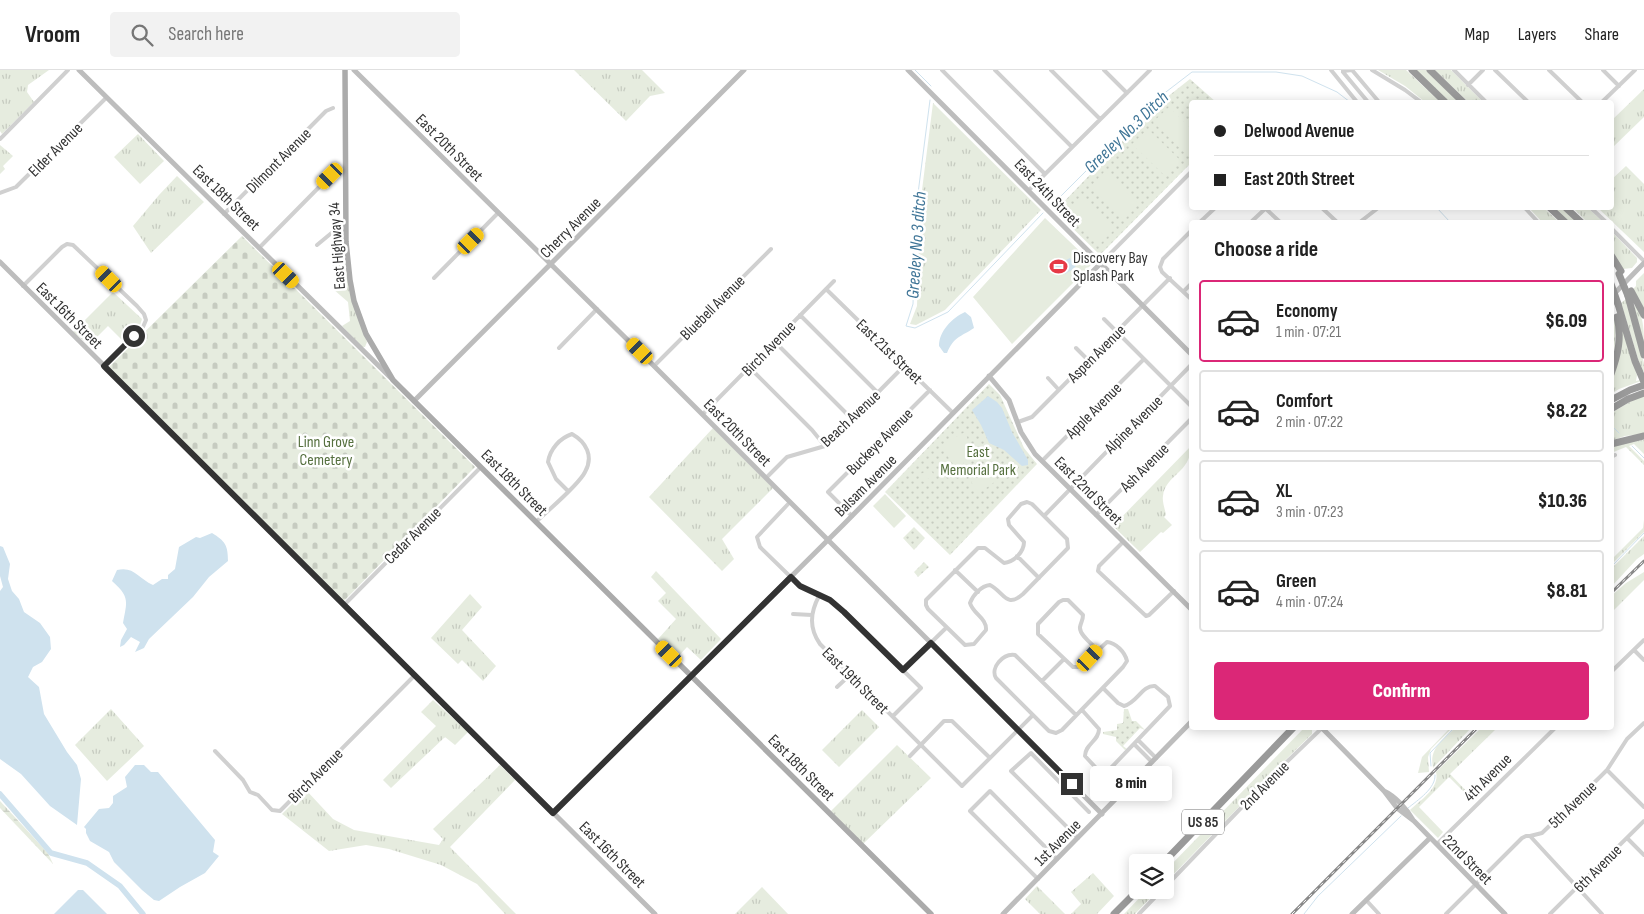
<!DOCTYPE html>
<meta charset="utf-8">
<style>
:root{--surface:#fff;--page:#f2f2f2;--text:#222;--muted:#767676;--line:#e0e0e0;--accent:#db2777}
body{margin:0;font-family:"Sofia Sans Condensed",sans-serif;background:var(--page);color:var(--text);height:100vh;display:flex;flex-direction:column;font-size:19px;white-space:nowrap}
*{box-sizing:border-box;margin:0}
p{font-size:16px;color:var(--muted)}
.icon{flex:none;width:28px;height:28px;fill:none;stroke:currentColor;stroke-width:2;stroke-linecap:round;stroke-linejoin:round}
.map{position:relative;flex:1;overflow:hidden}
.drawer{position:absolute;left:1189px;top:150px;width:425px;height:510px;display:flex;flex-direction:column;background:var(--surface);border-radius:5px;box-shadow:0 2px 12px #0003}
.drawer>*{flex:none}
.guide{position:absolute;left:1189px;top:30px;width:425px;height:110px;border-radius:5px;box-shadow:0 2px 12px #0003;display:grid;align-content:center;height:110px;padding:0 25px;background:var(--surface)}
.controls{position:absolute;left:1129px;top:784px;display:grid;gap:10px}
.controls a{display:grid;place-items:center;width:45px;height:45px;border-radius:5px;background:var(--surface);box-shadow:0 2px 12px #0003;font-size:25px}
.end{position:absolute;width:22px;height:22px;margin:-11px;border:6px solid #333;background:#fff;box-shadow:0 0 0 2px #fff}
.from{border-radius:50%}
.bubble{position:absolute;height:35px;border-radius:5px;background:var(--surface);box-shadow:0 2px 12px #0003;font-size:16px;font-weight:800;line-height:35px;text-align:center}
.car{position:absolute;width:15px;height:30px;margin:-15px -8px;border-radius:6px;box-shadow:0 0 4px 1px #0007;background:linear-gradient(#f5c518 24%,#345 0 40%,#f5c518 0 76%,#345 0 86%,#f5c518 0)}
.guide b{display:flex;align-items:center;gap:18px;height:48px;font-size:19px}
.guide b+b{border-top:1px solid var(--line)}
.guide i{width:12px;height:12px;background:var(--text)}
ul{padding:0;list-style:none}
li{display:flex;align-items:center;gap:15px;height:82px;margin:0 10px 8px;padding:0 15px;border:2px solid var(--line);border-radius:5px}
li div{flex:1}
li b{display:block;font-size:19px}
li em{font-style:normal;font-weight:800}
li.selected{border-color:var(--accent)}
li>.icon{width:45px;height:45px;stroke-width:1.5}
h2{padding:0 25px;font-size:22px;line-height:60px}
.action{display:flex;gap:10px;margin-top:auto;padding:10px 25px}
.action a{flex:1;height:58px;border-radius:5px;background:var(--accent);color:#fff;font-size:20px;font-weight:800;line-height:58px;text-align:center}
header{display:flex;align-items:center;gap:30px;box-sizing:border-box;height:70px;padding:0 25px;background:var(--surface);border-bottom:1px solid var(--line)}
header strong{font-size:24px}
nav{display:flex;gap:28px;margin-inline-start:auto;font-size:18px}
.search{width:350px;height:45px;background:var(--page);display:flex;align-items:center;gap:12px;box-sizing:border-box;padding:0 18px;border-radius:5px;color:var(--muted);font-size:19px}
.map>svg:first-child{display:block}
.grass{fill:url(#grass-tufts)}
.wetland{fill:url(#wetland-marsh)}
.cemetery{fill:url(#cemetery-stones)}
.park{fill:url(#park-dots)}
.pitch{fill:#e6ecdf}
.water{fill:#cfe2ee}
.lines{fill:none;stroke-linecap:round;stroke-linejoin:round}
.stream{stroke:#cfe2ee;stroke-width:1}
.river{stroke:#cfe2ee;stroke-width:5.5}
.street{stroke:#d0d0d0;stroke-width:4}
.secondary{stroke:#bdbdbd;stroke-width:5}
.primary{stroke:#ababab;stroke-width:5.5}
.highway{stroke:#9a9a9a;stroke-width:7}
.rail-casing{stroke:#888;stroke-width:3}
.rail{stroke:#fff;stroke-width:1;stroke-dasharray:4;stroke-linecap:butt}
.highway-bridge{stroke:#9a9a9a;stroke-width:7}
.route{stroke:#333;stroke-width:6}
.labels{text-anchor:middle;stroke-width:5;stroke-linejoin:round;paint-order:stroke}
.shield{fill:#fff;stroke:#707070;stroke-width:1}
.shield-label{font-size:15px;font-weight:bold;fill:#333}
.street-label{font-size:16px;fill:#333;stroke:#fff}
.poi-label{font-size:16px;fill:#333;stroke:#fff;text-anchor:start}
.park-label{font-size:16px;fill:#56703f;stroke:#fff}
.water-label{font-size:18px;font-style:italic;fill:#3f7597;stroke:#fff}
</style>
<header>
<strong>Vroom</strong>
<div class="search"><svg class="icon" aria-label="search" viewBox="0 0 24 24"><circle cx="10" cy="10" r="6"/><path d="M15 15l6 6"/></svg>Search here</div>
<nav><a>Map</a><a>Layers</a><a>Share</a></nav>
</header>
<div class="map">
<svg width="1644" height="844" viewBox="0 0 1644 844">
<defs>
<pattern id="grass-tufts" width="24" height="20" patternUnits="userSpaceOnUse" patternTransform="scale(1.25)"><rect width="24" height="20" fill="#e6ecdf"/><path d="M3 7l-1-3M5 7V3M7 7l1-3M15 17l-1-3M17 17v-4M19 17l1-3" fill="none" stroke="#c6cbc0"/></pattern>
<pattern id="wetland-marsh" width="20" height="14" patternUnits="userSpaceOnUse" patternTransform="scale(1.25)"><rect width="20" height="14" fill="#e6ecdf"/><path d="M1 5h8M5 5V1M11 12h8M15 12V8" fill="none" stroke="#c6cbc0"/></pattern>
<pattern id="cemetery-stones" width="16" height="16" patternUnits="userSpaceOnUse" patternTransform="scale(1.25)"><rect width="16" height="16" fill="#e6ecdf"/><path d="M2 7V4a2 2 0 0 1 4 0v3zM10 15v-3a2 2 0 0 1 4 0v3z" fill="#c6cbc0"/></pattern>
<pattern id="park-dots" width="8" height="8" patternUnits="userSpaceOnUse" patternTransform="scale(1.25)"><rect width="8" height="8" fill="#e6ecdf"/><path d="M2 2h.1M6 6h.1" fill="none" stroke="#c6cbc0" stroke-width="1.8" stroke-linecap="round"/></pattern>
</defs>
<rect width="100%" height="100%" fill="#fff"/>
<path class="grass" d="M0 0H49L28 15 27 22 34 32 2 64 0 61Z
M574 0H642L665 23 650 26 626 51Z
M1378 0H1406L1440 32H1425L1405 16Z
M1416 0H1426L1459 32H1448Z
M1435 0H1451L1483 32H1468Z
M1644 19V47L1611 79V51Z
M933 33 1041 140 945 240 916 255 910 254 917 236 920 136Z
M138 64 164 91 140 114 114 87Z
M0 75 13 86 3 96 5 99 0 104Z
M1626 96 1644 114V182L1598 138H1611V110Z
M177 106 204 132 151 183 133 156 159 125Z
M1529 138H1544L1559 152H1542Z
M1553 138H1564L1579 152H1568Z
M1573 138H1588L1603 152H1587Z
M1611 161 1637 188V192L1632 198 1623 199 1611 180Z
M343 180 352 231 367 272 365 277H362L342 256 350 251 348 232 333 219 336 199 330 193Z
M1644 203V239L1633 219 1636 216V211Z
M113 222 142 249 140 255 125 273 108 256 89 275 73 262Z
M1626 229 1644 293V301L1642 302 1621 233Z
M1634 235C1644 244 1644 261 1644 275Z
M1611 241H1613C1618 261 1615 278 1611 297Z
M1621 252 1637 305 1636 311 1644 309V310L1619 319 1611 324V310L1613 306Z
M1644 326V364L1625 366 1611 371V343L1635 329Z
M713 358 773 418 722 469 734 489 722 501 649 427Z
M1644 370V384L1634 374 1629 376 1644 391V395L1626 377 1611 383V377L1632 371Z
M1191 376C1191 403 1165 405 1163 426 1162 432 1165 439 1166 445L1164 447 1172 455 1163 463 1161 462 1140 482 1113 456Z
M1644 450V462L1611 495V490L1643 458Z
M1644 466V484L1637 489 1611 517V499Z
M656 501 721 569 701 590 687 577 677 588 658 569 676 549 658 531 666 523 651 507Z
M1644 502V510L1611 543V526L1626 513Z
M470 524 482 537 462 560 496 596 483 611 462 590 458 594 431 568Z
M433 630 468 662 455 675 445 667 391 718 383 710 436 656 421 642Z
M111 639 144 676 107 711 75 675Z
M862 640 879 657 839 697 822 680Z
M1304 658H1312V664L1266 709 1165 813V801Z
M1450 658H1452L1431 679 1428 687 1429 702 1418 703 1422 687Z
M1455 658H1471L1433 698C1429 678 1442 671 1455 658Z
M1481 658H1497L1450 704 1474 729 1472 730 1449 707 1419 737 1443 762 1438 768 1410 740C1421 730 1440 718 1436 702Z
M897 675 931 708 863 774 831 741Z
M500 695 515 710 450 777 516 844H505L477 814 441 795 389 779 366 775 329 781 282 744 306 720 333 749 354 760 439 775 443 769 433 759Z
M1093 803 1114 826 1097 844H1071L1081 834 1071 822Z
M1037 816 1065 844H1040L1025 829Z
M762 817 788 844H735Z
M1147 820H1158L1135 844H1124Z"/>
<path class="wetland" d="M0 731 48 783 53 794 0 738Z"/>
<path class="cemetery" d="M242 166 475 397 344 531 109 297Z"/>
<path class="park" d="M1190 9 1216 32H1191V93L1100 185 1055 141 1157 35Z
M989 314 1000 325 1024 378 1037 394 950 485 885 422Z
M914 457 925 468 914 480 903 468Z
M924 492 929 497 918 507 914 502Z
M1124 639H1128L1132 651H1136L1145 660 1140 658 1123 676 1127 679 1125 680 1116 671V667L1103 664V662L1117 660V654L1123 653Z"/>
<path class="pitch" d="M1169 37 1191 59V81L1187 85 1153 52Z
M1148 59 1181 91 1166 107 1132 74Z
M1105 101 1139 134 1124 150 1090 117Z
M1082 125 1116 158 1100 174 1067 141Z
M1045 148 1091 192V195L1012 274 973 227Z
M965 362C972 378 970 389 957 400L942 378 943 374Z
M930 399 934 405 923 412 919 405Z
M988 400 996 411 979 423 971 412Z
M885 424 906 446 894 458 873 436Z"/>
<path class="water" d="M1070 188 1072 192 1076 194 1075 198 1065 204 1064 200 1068 197 1066 195 1057 203 1054 194H1062V192Z
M965 242 971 247 974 258C961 267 954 266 947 283H944L939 276C939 261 952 248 965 242Z
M988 326 997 332 1002 338 1012 362 1028 390V395L1022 396 1004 380 989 373 981 355 972 340Z
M212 463C225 471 228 475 228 491L209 507 193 527 149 569 144 578 135 582 140 572 131 567 124 575 120 577 121 570 127 559 123 553C127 531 130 527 112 511L117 500C134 496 138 508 153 515L162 509H168V505L175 499 179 477 196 467 200 468Z
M0 476 3 477 10 494 8 509 12 521 19 529 24 542 40 553 50 567 51 579 42 592 33 597 28 607 39 617 44 644 67 682 77 695 81 709 77 755 50 736 21 704 0 689V521L3 517 0 506Z
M135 695H144L151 702H158L215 770 213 782 219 786 205 803 180 817 159 831 154 830 142 820 114 792 109 782 90 771 86 763V759L84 757 99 739 109 738 113 733V726L127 717 125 707Z
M78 820H83L107 844H54Z"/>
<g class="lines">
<path class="stream" d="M915 0 931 16
M930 30 916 139 913 234 906 256 915 258 948 242 1043 143
M1052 135 1162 25 1192 2H1276L1302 6 1337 22 1350 32
M1437 138 1450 152
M1611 355 1619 363
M1632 376 1644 388
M1611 497 1644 463
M1431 696 1430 683 1454 658
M1408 738C1418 730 1436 718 1435 705
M1304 844 1318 826 1401 746"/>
<path class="river" d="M0 724 51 783 87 793 120 816 143 844"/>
<path class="street" d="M942 0 1045 104
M995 0 1072 77
M1051 0 1100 49
M1104 0 1127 23
M1331 0 1357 32
M1372 0 1405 20 1421 32
M1454 0 1486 32
M1495 0 1528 32
M1549 0 1582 32
M1603 0 1619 16
M1343 1 1352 0 1379 32
M1343 2 1368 32
M1468 15 1483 0
M1602 32 1635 0
M0 69 68 0
M1029 120 1150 0
M0 123 16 117 106 28
M1265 138 1280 152
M1322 138 1337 152
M1525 138 1538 152
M1591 138 1606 152
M224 144 326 41 333 38
M1200 152 1215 138
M1251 152 1266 138
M1360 152 1378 138
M1611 158 1644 191
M1191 161 1163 189 1160 197 1162 202 1191 229
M317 175 346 151
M259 178 330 106 333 98
M1100 194 1191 102
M434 208 498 143
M23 216 62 177 67 174 73 175 137 236 144 244 146 250 143 257 104 296
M826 219 953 343
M1184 221 1191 214
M800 245 878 323
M1104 249 1191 336
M774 271 852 349
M559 278 597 239
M1076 278 1088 290
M654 296 771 179
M749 297 812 360 825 376
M1048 308 1059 320
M703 344 834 211
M1018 352 1032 347 1170 208
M1611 387 1615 385
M1042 391 1144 289
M766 408 787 387 825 376 905 295
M790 432 757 467 760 477 800 516 830 530 844 542 921 618 893 646
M1027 432 1032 434 1067 469 1068 478 1023 524C1006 539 1004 522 990 515 981 516 973 525 970 533 973 544 987 548 986 560L974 574 965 575 928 539 926 535V530L978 478H985L1004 493C1014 492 1024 482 1024 472L1009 455 1008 449 1021 434Z
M1096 445 1191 349
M852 446 828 422 930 320
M1044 446 1191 295
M536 452C548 440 578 416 585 402 594 386 586 372 572 364 560 368 550 379 548 392L556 409 568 421
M1123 472 1099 496 1098 501 1146 546 1149 545 1174 521
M1017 486 1039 508
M955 500 978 522
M819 526C810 543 809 558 820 574L962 716 1033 645
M345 534 481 397
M793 544 812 545
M1634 580 1644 590
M903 600 946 558
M1611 602 1644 570
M1042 611 1064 589
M837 617 851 604
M1082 640 1099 659C1099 671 1085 674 1085 686L1098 700 1103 703 1108 701 1170 636 1168 627 1155 616C1142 615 1137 633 1124 636L1118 633 1103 618
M1076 645 1015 585C1003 583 990 598 996 608L1049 661 1056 663 1062 660 1123 597 1127 591C1125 582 1116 573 1107 572L1080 597H1073L1038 564V554L1059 532 1063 530H1068L1083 545C1083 550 1081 552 1080 557 1079 565 1092 574 1098 580
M1138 670 1156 688
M1134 674 1152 692
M215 681 243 710 250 722 258 725 272 740 280 741 415 605
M910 686 944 651H952L990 688
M1607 700 1644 737
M1530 766 1602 844
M1078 768 1011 701 1031 683 1089 742
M1627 768 1644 785
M1437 774 1555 658
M1038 809 970 741 990 721 1057 789
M1165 817 1267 711 1322 658
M1366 830 1379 844
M1139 844 1162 820
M1446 844 1522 768 1526 766H1530L1542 763 1601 706 1607 700 1627 669 1644 653
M1550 844 1644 751"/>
<path class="secondary" d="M79 0 391 308
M354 0 654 296 1102 744
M908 0 1191 284
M0 192 655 844
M1611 227 1644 193
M989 306 1009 330 1021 362 1035 384 1191 539
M414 331 744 0
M1322 658 1384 721 1397 738 1414 751 1505 844
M1384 721C1395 726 1407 739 1413 750
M553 743 844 454 1100 194
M1003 844 1191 652
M1352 844 1430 768"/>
<path class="primary" d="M345 0 346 172 350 210 354 231 366 264 393 310 931 844"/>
<path class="highway" d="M1412 0 1445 32
M1430 0 1463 32
M1550 138 1565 152
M1566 138 1581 152
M1611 185 1621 201
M1631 221 1644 245
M1628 226 1644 285
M1618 234 1635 291 1644 312
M1611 304C1618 285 1622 267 1617 247
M1611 330 1630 320 1644 315
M1611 339 1628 329 1644 323
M1611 374 1644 366
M1164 792 1293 658
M1114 844 1138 820"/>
<defs>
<path id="rail" d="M1611 523 1644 491
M1292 844 1477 658"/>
</defs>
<use href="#rail" class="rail-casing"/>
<use href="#rail" class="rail"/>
<path class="highway-bridge" d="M1619 204 1628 226
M1611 214 1618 234"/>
</g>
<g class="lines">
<path class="route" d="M134 266 104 296 553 743 791 507 800 516 830 530 844 542 903 600 931 573 1072 714"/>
</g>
<defs>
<symbol id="stadium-bare" viewBox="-9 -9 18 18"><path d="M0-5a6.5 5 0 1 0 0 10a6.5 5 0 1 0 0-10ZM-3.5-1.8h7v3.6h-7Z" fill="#e63946" stroke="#fff" stroke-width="2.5" paint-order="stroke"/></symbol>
</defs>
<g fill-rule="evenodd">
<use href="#stadium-bare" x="1046" y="184" width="25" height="25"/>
</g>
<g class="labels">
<rect class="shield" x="1182" y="739.5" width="42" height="25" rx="4"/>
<g class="shield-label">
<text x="1203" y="757">US 85</text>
</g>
<g class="street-label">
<text transform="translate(450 77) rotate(45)" y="6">East 20th Street</text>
<text transform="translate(55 79) rotate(-45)" y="6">Elder Avenue</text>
<text transform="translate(278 90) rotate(-45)" y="6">Dilmont Avenue</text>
<text transform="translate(1048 122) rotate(46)" y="6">East 24th Street</text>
<text transform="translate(227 127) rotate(44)" y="6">East 18th Street</text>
<text transform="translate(570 157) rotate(-45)" y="6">Cherry Avenue</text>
<text transform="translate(336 176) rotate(-94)" y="6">East Highway 34</text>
<text transform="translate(712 237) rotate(-45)" y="6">Bluebell Avenue</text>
<text transform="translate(70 245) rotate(45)" y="6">East 16th Street</text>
<text transform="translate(768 278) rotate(-46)" y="6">Birch Avenue</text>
<text transform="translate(890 281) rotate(44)" y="6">East 21st Street</text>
<text transform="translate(1096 283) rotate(-45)" y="6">Aspen Avenue</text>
<text transform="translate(1093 340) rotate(-45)" y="6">Apple Avenue</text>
<text transform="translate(850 348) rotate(-43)" y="6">Beach Avenue</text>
<text transform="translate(1133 354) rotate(-45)" y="6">Alpine Avenue</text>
<text transform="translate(738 362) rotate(45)" y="6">East 20th Street</text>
<text transform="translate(879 371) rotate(-45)" y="6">Buckeye Avenue</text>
<text transform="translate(1144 397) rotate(-45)" y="6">Ash Avenue</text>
<text transform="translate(515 412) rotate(45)" y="6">East 18th Street</text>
<text transform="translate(865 415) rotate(-45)" y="6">Balsam Avenue</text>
<text transform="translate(1089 420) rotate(45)" y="6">East 22nd Street</text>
<text transform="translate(412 465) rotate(-45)" y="6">Cedar Avenue</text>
<text transform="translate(856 610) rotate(45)" y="6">East 19th Street</text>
<text transform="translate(802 697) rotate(45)" y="6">East 18th Street</text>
<text transform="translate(315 705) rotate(-45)" y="6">Birch Avenue</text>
<text transform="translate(1487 707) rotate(-45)" y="6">4th Avenue</text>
<text transform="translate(1264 715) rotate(-45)" y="6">2nd Avenue</text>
<text transform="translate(1572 734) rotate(-44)" y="6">5th Avenue</text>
<text transform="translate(1057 772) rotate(-45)" y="6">1st Avenue</text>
<text transform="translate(613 784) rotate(45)" y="6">East 16th Street</text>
<text transform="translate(1468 789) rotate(45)" y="6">22nd Street</text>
<text transform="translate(1597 798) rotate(-45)" y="6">6th Avenue</text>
</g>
<g class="poi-label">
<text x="1073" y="193">Discovery Bay<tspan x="1073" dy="18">Splash Park</tspan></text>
</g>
<g class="park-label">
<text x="326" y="377">Linn Grove<tspan x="326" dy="18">Cemetery</tspan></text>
<text x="978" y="387">East<tspan x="978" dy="18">Memorial Park</tspan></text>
</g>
<g class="water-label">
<text transform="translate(1126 62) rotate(-44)" y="6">Greeley No.3 Ditch</text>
<text transform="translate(916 175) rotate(-86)" y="6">Greeley No 3 ditch</text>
</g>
</g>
</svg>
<div class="controls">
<a><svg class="icon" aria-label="layers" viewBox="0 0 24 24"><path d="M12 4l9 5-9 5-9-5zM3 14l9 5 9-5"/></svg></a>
</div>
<i class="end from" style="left:134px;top:266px"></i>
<i class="end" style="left:1072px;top:714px"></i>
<div class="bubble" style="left:1090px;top:696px;width:82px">8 min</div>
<i class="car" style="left:330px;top:106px;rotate:225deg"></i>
<i class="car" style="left:471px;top:171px;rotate:45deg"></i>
<i class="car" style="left:286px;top:205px;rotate:134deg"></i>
<i class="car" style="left:109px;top:209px;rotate:315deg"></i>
<i class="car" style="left:640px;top:281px;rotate:315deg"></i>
<i class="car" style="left:669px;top:584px;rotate:315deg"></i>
<i class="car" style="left:1090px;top:588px;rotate:43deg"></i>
<div class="guide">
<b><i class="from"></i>Delwood Avenue</b>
<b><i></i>East 20th Street</b>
</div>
<section class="drawer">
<h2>Choose a ride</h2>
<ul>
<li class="selected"><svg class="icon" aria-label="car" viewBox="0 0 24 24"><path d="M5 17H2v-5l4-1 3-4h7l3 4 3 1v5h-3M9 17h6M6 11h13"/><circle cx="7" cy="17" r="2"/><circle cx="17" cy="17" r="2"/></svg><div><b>Economy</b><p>1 min · 07:21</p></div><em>$6.09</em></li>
<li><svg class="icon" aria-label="car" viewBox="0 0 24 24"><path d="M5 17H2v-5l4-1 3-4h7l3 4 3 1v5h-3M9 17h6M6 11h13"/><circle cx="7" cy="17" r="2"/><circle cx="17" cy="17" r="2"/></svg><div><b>Comfort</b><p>2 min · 07:22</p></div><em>$8.22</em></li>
<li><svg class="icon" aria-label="car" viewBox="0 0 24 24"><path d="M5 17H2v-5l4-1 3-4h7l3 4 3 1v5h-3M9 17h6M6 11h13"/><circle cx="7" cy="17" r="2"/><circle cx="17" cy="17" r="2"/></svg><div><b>XL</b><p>3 min · 07:23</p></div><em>$10.36</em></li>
<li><svg class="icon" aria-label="car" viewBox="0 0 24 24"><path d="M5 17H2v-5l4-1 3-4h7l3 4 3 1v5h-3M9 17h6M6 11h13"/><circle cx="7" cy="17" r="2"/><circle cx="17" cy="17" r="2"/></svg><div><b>Green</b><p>4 min · 07:24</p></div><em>$8.81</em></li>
</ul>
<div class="action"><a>Confirm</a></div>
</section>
</div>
